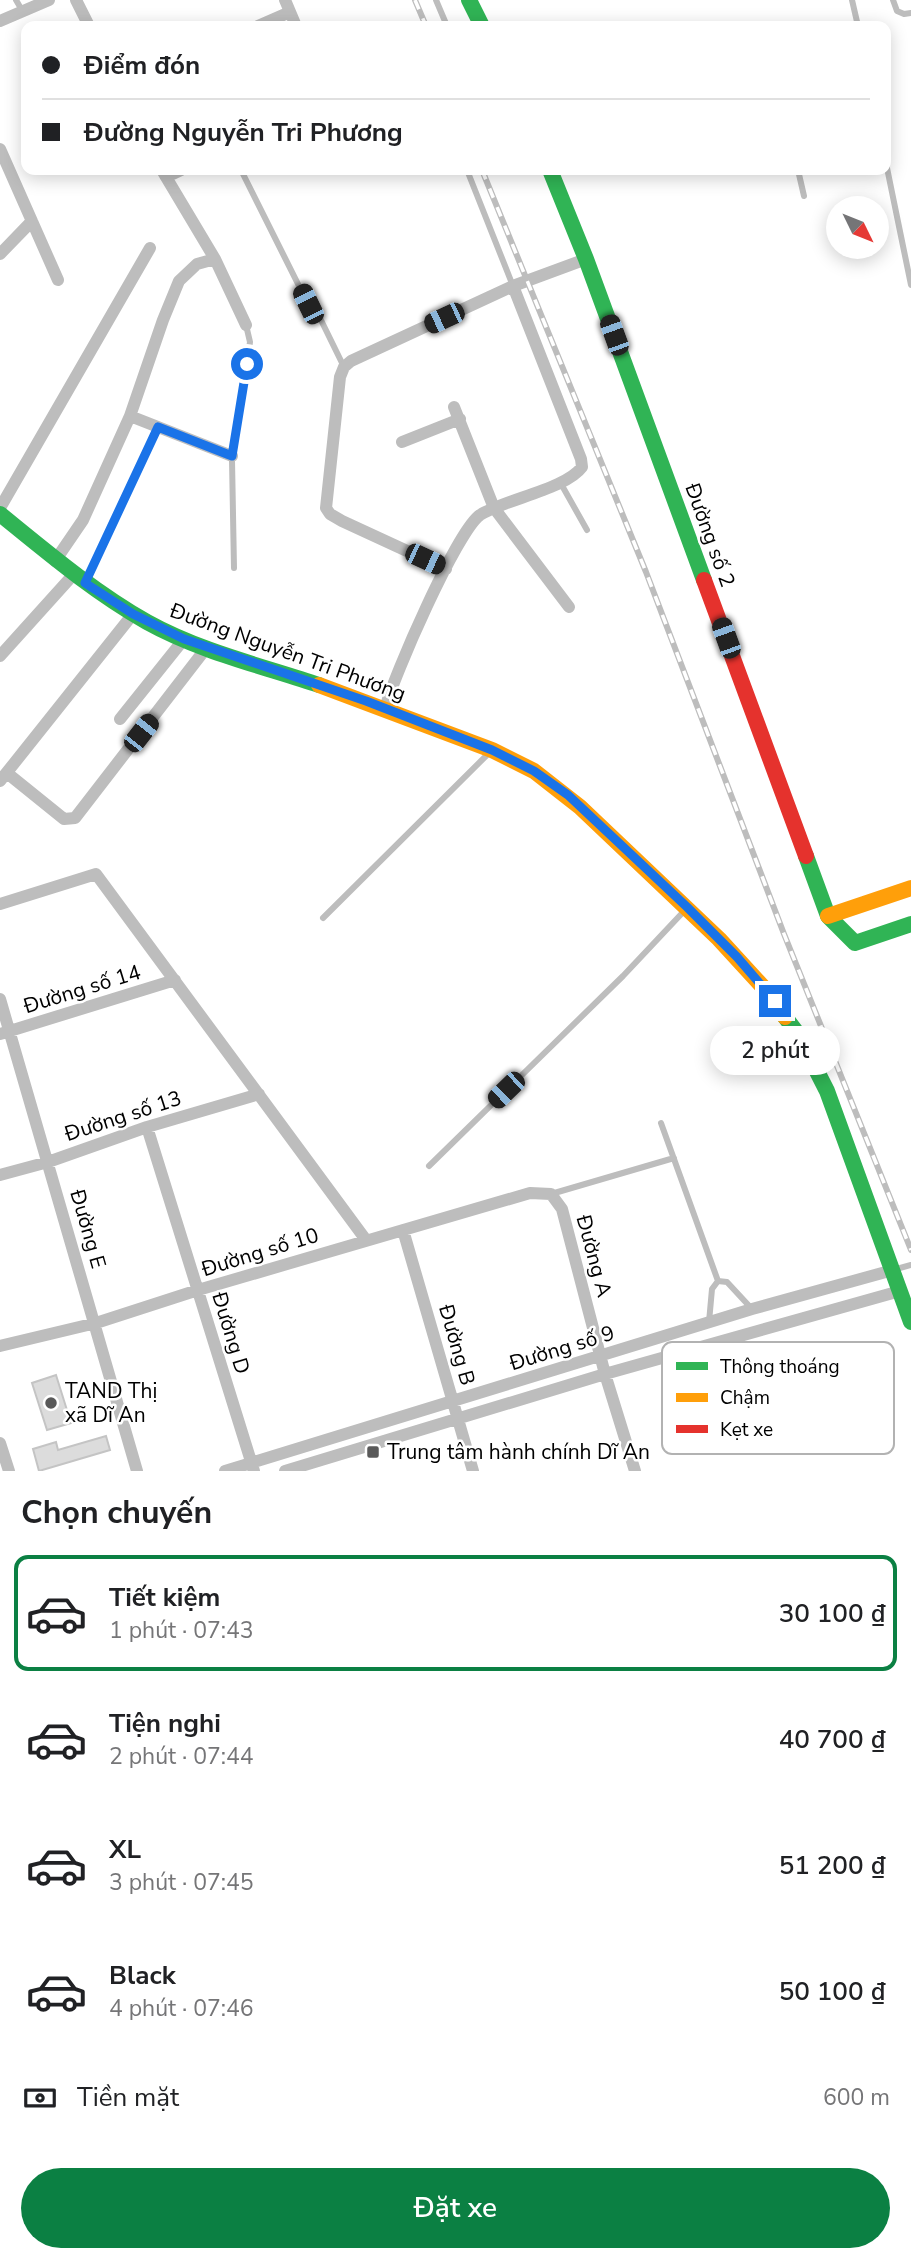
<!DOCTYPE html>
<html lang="vi">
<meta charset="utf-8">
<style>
:root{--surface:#fff;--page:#f2f2f2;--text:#202124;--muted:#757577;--line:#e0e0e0;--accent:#0b8043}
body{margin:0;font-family:"Nunito Sans",sans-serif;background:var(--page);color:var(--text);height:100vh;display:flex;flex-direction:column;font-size:26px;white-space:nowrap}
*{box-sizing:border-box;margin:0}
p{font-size:23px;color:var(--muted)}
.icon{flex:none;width:38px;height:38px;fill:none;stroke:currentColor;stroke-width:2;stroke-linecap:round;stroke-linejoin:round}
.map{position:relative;height:1471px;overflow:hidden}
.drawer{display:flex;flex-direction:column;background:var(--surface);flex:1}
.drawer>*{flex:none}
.guide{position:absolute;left:21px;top:21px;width:870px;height:154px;border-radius:14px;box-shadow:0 4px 18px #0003;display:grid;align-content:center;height:154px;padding:0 21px;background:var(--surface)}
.needle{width:46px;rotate:133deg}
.buttons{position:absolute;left:826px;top:196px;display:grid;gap:14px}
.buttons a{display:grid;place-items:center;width:63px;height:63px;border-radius:50%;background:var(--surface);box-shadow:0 4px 18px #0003;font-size:35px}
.end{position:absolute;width:32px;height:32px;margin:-16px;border:9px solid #1a73e8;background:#fff;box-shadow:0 0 0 4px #fff}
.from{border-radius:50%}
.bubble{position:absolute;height:49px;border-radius:24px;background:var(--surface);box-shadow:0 4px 18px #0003;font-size:23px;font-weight:600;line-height:49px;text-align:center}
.car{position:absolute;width:21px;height:42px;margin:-21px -10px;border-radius:9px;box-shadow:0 0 5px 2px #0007;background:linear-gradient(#222 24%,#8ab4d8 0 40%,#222 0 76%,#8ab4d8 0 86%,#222 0)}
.guide b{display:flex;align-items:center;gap:24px;height:66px;font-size:26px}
.guide b+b{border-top:2px solid var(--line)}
.guide i{width:18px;height:18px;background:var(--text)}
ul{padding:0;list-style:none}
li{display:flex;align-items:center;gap:21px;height:116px;margin:0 14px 10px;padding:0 7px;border:4px solid transparent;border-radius:14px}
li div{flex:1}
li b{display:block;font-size:26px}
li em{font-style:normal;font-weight:600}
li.selected{border-color:var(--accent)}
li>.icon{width:63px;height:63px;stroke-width:1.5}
h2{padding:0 21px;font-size:32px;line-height:84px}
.pay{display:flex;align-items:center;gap:18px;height:77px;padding:0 21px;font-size:26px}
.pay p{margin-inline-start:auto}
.button{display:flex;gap:14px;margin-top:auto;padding:14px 21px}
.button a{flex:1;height:80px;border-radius:42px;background:var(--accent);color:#fff;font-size:28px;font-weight:600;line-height:80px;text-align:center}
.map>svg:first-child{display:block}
.building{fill:#dcdcdc;stroke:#c4c4c4;stroke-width:2}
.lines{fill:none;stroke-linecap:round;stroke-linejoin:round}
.lane{stroke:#bdbdbd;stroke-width:6}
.street{stroke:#bdbdbd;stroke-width:12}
.fast{stroke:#30b455;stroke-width:16}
.slow{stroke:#ff9f0a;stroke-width:16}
.jam{stroke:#e5322d;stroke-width:16}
.rail-casing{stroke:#bdbdbd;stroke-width:6}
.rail{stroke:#fff;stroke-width:3.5;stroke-dasharray:10;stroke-linecap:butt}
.route{stroke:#1a73e8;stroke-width:9}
.poi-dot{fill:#595959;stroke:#fff;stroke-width:2.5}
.labels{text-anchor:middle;stroke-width:5;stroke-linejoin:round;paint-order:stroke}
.street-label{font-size:21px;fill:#000;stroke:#fff}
.poi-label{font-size:21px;fill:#000;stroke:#fff;text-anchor:start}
.key{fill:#fff;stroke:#b2b2b2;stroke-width:2}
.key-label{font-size:19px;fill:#000}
</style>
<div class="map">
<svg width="911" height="1471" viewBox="0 0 911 1471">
<rect width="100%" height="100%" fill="#fff"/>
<path class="building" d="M56 1375 71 1423 47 1430 32 1383Z
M106 1436 110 1450 39 1471 33 1449 56 1442 58 1450Z"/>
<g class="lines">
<path class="lane" d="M16 0 23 12
M436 0 447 26
M852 0 858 26
M893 0 897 11 904 14 911 13
M886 163 911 285
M241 170 308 304 319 316 344 367
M467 170 513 286
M798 170 804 196
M560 482 587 530
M234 568 232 460 250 342 246 325
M85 582 158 427
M323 918 491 751
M661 1123 718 1281
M429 1166 623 976 686 909
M551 1194 674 1158
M893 1270 911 1265
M718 1281 727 1282 752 1309
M709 1322 712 1289 718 1281"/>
<path class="street" d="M76 0 89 26
M285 0 296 26
M0 21 49 0
M258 26 290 12
M0 149 58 280
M162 170 166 177 181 170
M166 177 215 259 246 325
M0 254 32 221
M454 407 494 508 569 607
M130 416 232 456
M402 442 460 419
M0 508 150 248
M55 561 83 520 130 416 163 320 179 281 197 264 215 259
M446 569 342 521 330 514 326 508 340 377 344 367 351 361 513 286 586 259
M0 656 73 575
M385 709C393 677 457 531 480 515 506 499 566 489 582 467L581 459 513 286
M120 719 184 639
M7 773 64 819 75 818 207 647
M0 781 133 614
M0 904 96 874 366 1240
M0 999 137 1471
M0 1034 175 980
M147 1127 254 1471
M0 1175 48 1162 147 1127 259 1094
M403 1230 473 1471
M0 1346 96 1323 198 1290 530 1193 551 1194 562 1209 605 1374 635 1471
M0 1443 9 1471
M225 1471 752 1309 893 1270
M285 1471 605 1374 900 1291"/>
<path class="fast" d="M469 0 482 26
M550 170 586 259 704 580
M0 514C48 553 94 592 147 622 199 651 262 666 319 685
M806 856 828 916 855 943 911 924
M785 1017 798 1034 827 1091 911 1322"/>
<path class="slow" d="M319 685 492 750 534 771 580 807 719 939 763 987 785 1017
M828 916 911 888"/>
<path class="jam" d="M704 580 806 856"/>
<defs>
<path id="rail" d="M415 0 426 26
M482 170 646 572 784 934 911 1250"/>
</defs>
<use href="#rail" class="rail-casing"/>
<use href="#rail" class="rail"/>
</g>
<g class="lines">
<path class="route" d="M247 364 232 456 158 427 85 583 133 614 184 639 366 701 492 750 534 771 568 795 687 907 737 957 775 1001"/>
</g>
<g class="poi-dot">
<circle cx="51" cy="1403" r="7"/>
<rect x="366" y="1445" width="14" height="14" rx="3.5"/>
</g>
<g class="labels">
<g class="street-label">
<text transform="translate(710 535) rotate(70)" y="7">Đường số 2</text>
<text transform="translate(288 652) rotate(20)" y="7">Đường Nguyễn Tri Phương</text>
<text transform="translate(82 989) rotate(-17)" y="7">Đường số 14</text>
<text transform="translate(123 1116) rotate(-18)" y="7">Đường số 13</text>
<text transform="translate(88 1229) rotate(74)" y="7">Đường E</text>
<text transform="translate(260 1252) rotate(-17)" y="7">Đường số 10</text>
<text transform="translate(594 1256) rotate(75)" y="7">Đường A</text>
<text transform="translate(231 1333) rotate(73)" y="7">Đường D</text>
<text transform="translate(457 1345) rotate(74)" y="7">Đường B</text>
<text transform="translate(562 1348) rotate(-17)" y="7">Đường số 9</text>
</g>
<g class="poi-label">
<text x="65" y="1398">TAND Thị<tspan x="65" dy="24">xã Dĩ An</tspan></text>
<text x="387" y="1459">Trung tâm hành chính Dĩ An</text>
</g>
</g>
<rect x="662" y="1342" width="232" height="112" rx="10" class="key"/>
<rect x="676" y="1362" width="32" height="8" fill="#30b455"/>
<rect x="676" y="1393" width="32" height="9" fill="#ff9f0a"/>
<rect x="676" y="1425" width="32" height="8" fill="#e5322d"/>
<g class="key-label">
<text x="720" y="1373">Thông thoáng</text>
<text x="720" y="1404">Chậm</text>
<text x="720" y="1436">Kẹt xe</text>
</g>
</svg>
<div class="buttons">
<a><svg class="needle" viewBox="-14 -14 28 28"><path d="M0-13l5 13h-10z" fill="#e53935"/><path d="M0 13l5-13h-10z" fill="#757577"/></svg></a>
</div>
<i class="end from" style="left:247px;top:364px"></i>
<i class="end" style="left:775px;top:1001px"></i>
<div class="bubble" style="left:710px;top:1026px;width:130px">2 phút</div>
<i class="car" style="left:308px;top:304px;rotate:334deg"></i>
<i class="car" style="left:444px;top:318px;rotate:245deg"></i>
<i class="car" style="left:614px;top:335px;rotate:340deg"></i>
<i class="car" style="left:425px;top:559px;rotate:115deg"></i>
<i class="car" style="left:726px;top:638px;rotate:340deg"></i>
<i class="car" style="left:141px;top:733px;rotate:38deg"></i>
<i class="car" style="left:506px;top:1090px;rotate:226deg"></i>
<div class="guide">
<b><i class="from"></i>Điểm đón</b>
<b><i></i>Đường Nguyễn Tri Phương</b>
</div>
</div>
<section class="drawer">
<h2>Chọn chuyến</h2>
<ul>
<li class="selected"><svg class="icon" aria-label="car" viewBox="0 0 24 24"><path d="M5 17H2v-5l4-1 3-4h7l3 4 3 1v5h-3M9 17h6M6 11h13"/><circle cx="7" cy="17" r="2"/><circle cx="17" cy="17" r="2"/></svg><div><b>Tiết kiệm</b><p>1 phút · 07:43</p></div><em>30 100 ₫</em></li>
<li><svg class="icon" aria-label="car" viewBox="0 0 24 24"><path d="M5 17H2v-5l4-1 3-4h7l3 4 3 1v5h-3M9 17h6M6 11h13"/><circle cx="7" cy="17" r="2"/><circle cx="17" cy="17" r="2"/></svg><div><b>Tiện nghi</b><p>2 phút · 07:44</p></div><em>40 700 ₫</em></li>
<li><svg class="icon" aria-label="car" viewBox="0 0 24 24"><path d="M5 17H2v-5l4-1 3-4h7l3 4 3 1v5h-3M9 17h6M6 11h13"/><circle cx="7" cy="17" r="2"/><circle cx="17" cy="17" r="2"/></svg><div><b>XL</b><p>3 phút · 07:45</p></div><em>51 200 ₫</em></li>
<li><svg class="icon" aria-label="car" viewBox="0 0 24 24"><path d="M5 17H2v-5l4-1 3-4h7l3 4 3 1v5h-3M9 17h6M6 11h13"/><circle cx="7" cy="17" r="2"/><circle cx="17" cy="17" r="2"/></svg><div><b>Black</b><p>4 phút · 07:46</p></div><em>50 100 ₫</em></li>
</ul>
<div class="pay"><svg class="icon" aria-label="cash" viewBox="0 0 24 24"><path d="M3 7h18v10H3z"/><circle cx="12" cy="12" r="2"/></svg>Tiền mặt<p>600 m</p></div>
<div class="button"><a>Đặt xe</a></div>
</section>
